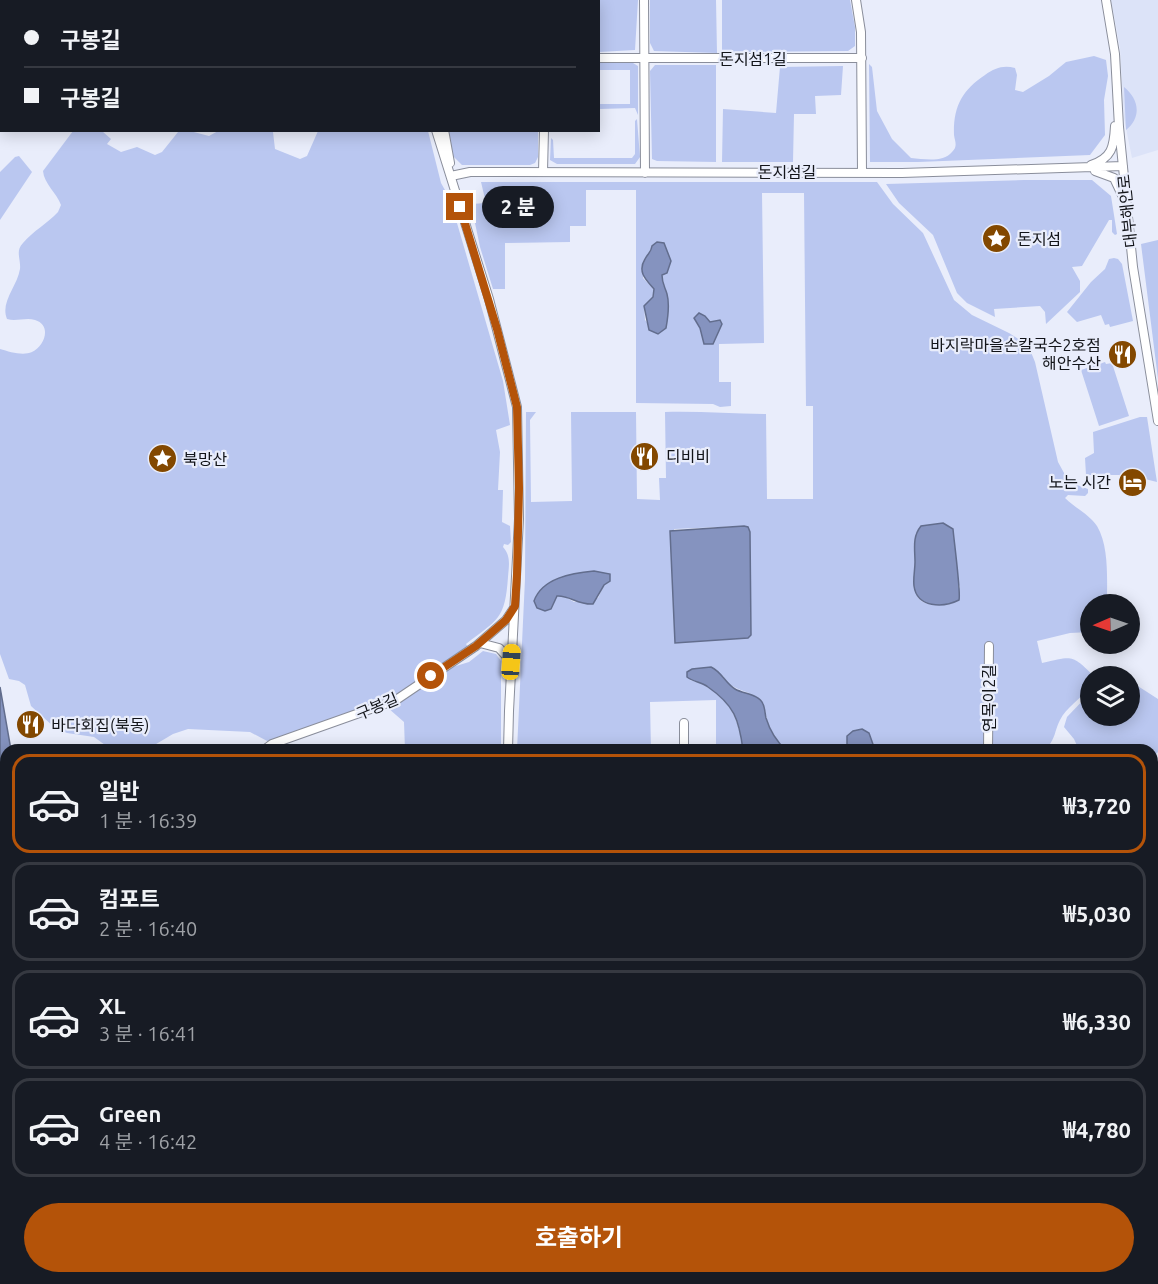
<!DOCTYPE html>
<html lang="ko">
<meta charset="utf-8">
<style>
:root{--surface:#171b24;--page:#242831;--text:#f1f3f6;--muted:#9ea1a6;--line:#363941;--accent:#b45309}
body{margin:0;font-family:Ubuntu,"Noto Sans KR",sans-serif;background:var(--page);color:var(--text);height:100vh;display:flex;flex-direction:column;font-size:22px;white-space:nowrap}
*{box-sizing:border-box;margin:0}
p{font-size:20px;color:var(--muted)}
.icon{flex:none;width:33px;height:33px;fill:none;stroke:currentColor;stroke-width:2;stroke-linecap:round;stroke-linejoin:round}
.map{position:relative;flex:1;overflow:hidden}
.side{position:absolute;left:0px;top:744px;width:1158px;height:540px;display:flex;flex-direction:column;background:var(--surface);border-radius:18px 18px 0 0;box-shadow:0 3px 15px #0003}
.side>*{flex:none}
.hud{position:absolute;left:0px;top:0px;width:600px;height:132px;box-shadow:0 3px 15px #0003;display:grid;align-content:center;height:132px;padding:0 24px;background:var(--surface)}
.needle{width:39px;rotate:268deg}
.controls{position:absolute;left:1080px;top:594px;display:grid;gap:12px}
.controls a{display:grid;place-items:center;width:60px;height:60px;border-radius:50%;background:var(--surface);box-shadow:0 3px 15px #0003;font-size:30px}
.end{position:absolute;width:27px;height:27px;margin:-14px;border:8px solid #b45309;background:#fff;box-shadow:0 0 0 3px #fff}
.from{border-radius:50%}
.bubble{position:absolute;height:42px;border-radius:21px;background:var(--surface);box-shadow:0 3px 15px #0003;font-size:20px;font-weight:700;line-height:42px;text-align:center}
.car{position:absolute;width:18px;height:36px;margin:-18px -9px;border-radius:8px;box-shadow:0 0 4px 2px #0007;background:linear-gradient(#f5c518 24%,#345 0 40%,#f5c518 0 76%,#345 0 86%,#f5c518 0)}
.hud b{display:flex;align-items:center;gap:21px;height:57px;font-size:22px}
.hud b+b{border-top:2px solid var(--line)}
.hud i{width:15px;height:15px;background:var(--text)}
ul{padding:10px 0 0;list-style:none}
li{display:flex;align-items:center;gap:18px;height:99px;margin:0 12px 9px;padding:0 12px;border:3px solid var(--line);border-radius:18px}
li div{flex:1}
li b{display:block;font-size:22px}
li em{font-style:normal;font-weight:700}
li.on{border-color:var(--accent)}
li>.icon{width:54px;height:54px;stroke-width:1.5}
.cta{display:flex;gap:12px;margin-top:auto;padding:12px 24px}
.cta a{flex:1;height:69px;border-radius:36px;background:var(--accent);color:#fff;font-size:24px;font-weight:700;line-height:69px;text-align:center}
.map>svg:first-child{display:block}
.built{fill:#dce3f8}
.green{fill:#bac7f0;fill-rule:evenodd}
.water{fill:#8593bf;stroke:#626d8d;stroke-width:1.5}
.lines{fill:none;stroke-linecap:round;stroke-linejoin:round}
.minor-casing{stroke:#8a8e9b;stroke-width:10}
.minor{stroke:#fff;stroke-width:8}
.route{stroke:#b45309;stroke-width:8}
.labels{text-anchor:middle;stroke-width:4.5;stroke-linejoin:round;paint-order:stroke}
.street-label{font-size:16px;fill:#121419;stroke:#e9edfb}
.poi-label{font-size:16px;fill:#121419;stroke:#e9edfb;text-anchor:start}
</style>
<div class="map">
<svg width="1158" height="1284" viewBox="0 0 1158 1284">
<rect width="100%" height="100%" fill="#e9edfb"/>
<path class="built" d="M1111 0H1158V150L1132 158 1124 118 1120 48Z"/>
<path class="green" d="M592 0H638L635 50 599 52 598 2Z
M650 0H716L717 53 654 51 650 43Z
M722 0H850L855 27V46L848 51 722 52Z
M1094 56 1106 60 1108 76 1104 100 1105 135 1090 155 918 162H870L869 64 872 67 877 111 892 139 911 158C924 159 943 163 952 152 958 146 955 142 954 135 953 107 962 90 985 75 995 68 1003 65 1015 68L1017 75 1015 90 1023 92 1049 76 1066 62Z
M599 63H633L638 66V115L635 108 599 109V104H630V70H599Z
M655 65H716V162L657 161 652 159 650 71Z
M843 66 841 95 815 96 816 114H794L793 162H722L723 109 776 113 780 67Z
M1124 87C1139 99 1142 117 1126 130Z
M637 119 640 157 635 164H557L550 160 551 138 553 140 554 158H632L635 154V121Z
M73 131H102L111 139 107 144 121 152 137 147 155 155 162 152 178 132 190 131 209 136 218 131H267L273 132 275 149 300 159 307 156 318 131H428L441 183 450 199 503 381 510 425 496 430 500 452 498 490H503L502 522 510 526 511 542 508 545 504 544 503 547C511 556 509 565 508 577 505 620 498 619 466 644L468 647 384 703 269 742 250 732 188 729 173 734 146 750H112L94 737 67 733 55 728 31 706 25 685 19 681 9 679 0 654V349C10 352 23 356 32 352 45 346 52 325 35 320 26 317 16 322 7 319 0 302 17 287 20 269 21 259 15 251 23 243 33 231 48 223 58 212L61 205C57 193 44 184 43 171Z
M447 131H538V157L535 163 530 165H462L453 156Z
M19 156 32 172 0 220V172L15 157Z
M1024 180H1092L1111 196 1117 234 1115 235 1112 232V220H1109L1082 266 1072 267 1080 281V292L1046 324 1045 312 1040 306 994 309 995 317 967 303 957 293 933 235 899 203 886 184Z
M481 182H877L893 204 923 233 954 300 972 315 1009 333 1028 345 1035 362 1058 462 1069 482 1088 489V493L1085 496 1068 495 1065 498C1075 508 1089 514 1097 526 1109 546 1107 578 1107 601L1106 604H1090V632L1070 633 1037 641 1042 663C1074 656 1071 654 1094 676H1090V688C1081 698 1066 708 1060 720 1054 732 1056 739 1045 750H875L869 733 846 745 847 750H786C779 743 773 737 769 727 766 719 766 707 761 701 750 689 731 692 723 676L690 680C726 688 739 717 743 750H716V700L650 702 651 750H517L525 579 526 412H536L530 420 531 502 572 501 571 412H636L637 499 660 500 659 478H666L665 412C699 411 732 414 766 414L767 499H813V406H806L804 193H762L764 343 719 344V382H731V406L720 407 713 404 636 403V190H586V226H570V242L505 243V289H493L480 247 471 204 486 203ZM651 253 667 273 662 275C662 284 665 286 667 294 670 305 668 317 666 328L658 334 645 320 644 306 653 297 654 289 643 278 644 259ZM943 523 953 529 957 580 960 587 951 604C909 608 916 594 915 562 915 549 912 537 921 526ZM744 526 748 527 750 532 751 635 748 638 675 643 674 529ZM594 571 610 581 604 585 598 598 574 602 562 595 557 596 554 600V580Z
M1158 240V379L1141 244Z
M1114 258 1118 259 1122 264 1133 321 1110 327 1109 324 1105 325 1101 315 1077 322 1067 312 1091 282 1105 269 1109 259Z
M1105 362 1106 364 1112 363 1129 416 1099 426 1081 370Z
M1140 417H1147L1157 482 1129 475H1086L1085 458 1094 453 1093 432Z
M483 651 496 654 501 661V750H405L404 722 388 708 446 669 469 662Z
M1130 681 1158 699V752L1152 758V750H1079L1074 739 1064 727 1067 717 1090 693V716H1130Z
M135 1278H618L617 1284H134Z"/>
<path class="water" d="M657 242 664 243 671 261 667 273 662 275C662 284 665 287 667 294 670 305 668 317 666 328L658 334 649 330 644 306 653 297 654 289C646 280 637 272 645 259 648 253 651 253 652 246Z
M699 313 705 316 710 322 720 320 722 324 713 344H704L700 328 694 318Z
M943 523 953 529C954 541 961 593 959 600 943 608 917 608 914 586 913 578 915 570 915 562 915 549 912 537 921 526Z
M744 526 748 527 750 532 751 635 748 638 675 643 670 531Z
M594 571 610 574V581L604 585 593 604C578 605 569 595 557 596L551 609 545 611 537 608 534 601C542 578 572 573 594 571Z
M711 667C722 672 725 683 735 689 743 694 759 694 763 704 765 708 765 714 766 718 770 731 776 741 786 750H743C739 719 734 705 708 687 702 682 693 682 687 677V672L692 669Z
M0 687 11 750H6V1080L0 1094Z
M862 729 869 733 875 750H847V736L853 731Z
M1158 1102V1284H644L645 1278H1152V1110Z
M0 1253 6 1255V1278H56L60 1284H0Z"/>
<g class="lines">
<defs>
<path id="minor" d="M402 0V2
M410 0V2
M644 0 645 173
M856 0 861 32 862 173
M1106 0 1115 54 1119 127 1133 267 1158 421
M544 2V0
M598 58H862
M436 130 489 299 517 407 519 519 509 711 508 750
M444 130 450 163
M1091 165C1112 158 1114 147 1115 126
M1095 171 1114 178 1123 197
M543 172 544 130
M451 176 470 172 902 173 1123 166
M480 643 499 648 510 660
M684 723V750
M264 750 272 744 396 700 476 646 506 620 514 608
M988 750 989 646
M128 1284 129 1278"/>
</defs>
<use href="#minor" class="minor-casing"/>
<use href="#minor" class="minor"/>
</g>
<g class="lines">
<path class="route" d="M431 676 476 646 506 620 515 606 517 574 519 488 517 407 497 329 460 207"/>
</g>
<defs>
<symbol id="sight-disc" viewBox="-11 -11 22 22"><circle r="9.5" fill="#834800" stroke="#e9edfb"/><path d="M0-6L1.8-2.2L6-1.7L2.9 1.2L3.7 5.4L0 3.3L-3.7 5.4L-2.9 1.2L-6-1.7L-1.8-2.2Z" fill="#fff"/></symbol>
<symbol id="restaurant-disc" viewBox="-11 -11 22 22"><circle r="9.5" fill="#834800" stroke="#e9edfb"/><path d="M-5-6h1v4h1v-4h1v4h1v-4h1v5L-1.5 .5V6h-2V.5L-5-1ZM5-6V6H3V1.5H1.5Q1.5-4 5-6Z" fill="#fff"/></symbol>
<symbol id="hotel-disc" viewBox="-11 -11 22 22"><circle r="9.5" fill="#834800" stroke="#e9edfb"/><path d="M-6-4.5h1.5V1H6V5H4.5V3h-9V5H-6ZM-4 0a1.8 1.8 0 1 1 3.6 0ZM.5 0V-2.5h3Q6-2.5 6 0Z" fill="#fff"/></symbol>
</defs>
<g fill-rule="evenodd">
<use href="#sight-disc" x="980" y="222" width="33" height="33"/>
<use href="#restaurant-disc" x="1106" y="338" width="33" height="33"/>
<use href="#restaurant-disc" x="628" y="440" width="33" height="33"/>
<use href="#sight-disc" x="146" y="442" width="33" height="33"/>
<use href="#hotel-disc" x="1116" y="466" width="33" height="33"/>
<use href="#restaurant-disc" x="14" y="708" width="33" height="33"/>
</g>
<g class="labels">
<g class="street-label">
<text x="753" y="65">돈지섬1길</text>
<text x="787" y="178">돈지섬길</text>
<text transform="translate(1127 211) rotate(-96)" y="6">대부해안로</text>
<text transform="translate(989 698) rotate(-90)" y="6">연목이2길</text>
<text transform="translate(377 706) rotate(-23)" y="6">구봉길</text>
</g>
<g class="poi-label">
<text x="1017" y="245">돈지섬</text>
<text x="1101" y="351" text-anchor="end">바지락마을손칼국수2호점<tspan x="1101" dy="18">해안수산</tspan></text>
<text x="666" y="462">디비비</text>
<text x="183" y="465">북망산</text>
<text x="1111" y="488" text-anchor="end">노는 시간</text>
<text x="51" y="731">바다회집(북동)</text>
</g>
</g>
</svg>
<div class="controls">
<a><svg class="needle" viewBox="-14 -14 28 28"><path d="M0-13l5 13h-10z" fill="#e53935"/><path d="M0 13l5-13h-10z" fill="#9ea1a6"/></svg></a>
<a><svg class="icon" aria-label="layers" viewBox="0 0 24 24"><path d="M12 4l9 5-9 5-9-5zM3 14l9 5 9-5"/></svg></a>
</div>
<i class="end from" style="left:431px;top:676px"></i>
<i class="end" style="left:460px;top:207px"></i>
<div class="bubble" style="left:482px;top:186px;width:72px">2 분</div>
<i class="car" style="left:511px;top:662px;rotate:4deg"></i>
<div class="hud">
<b><i class="from"></i>구봉길</b>
<b><i></i>구봉길</b>
</div>
<section class="side">
<ul>
<li class="on"><svg class="icon" aria-label="car" viewBox="0 0 24 24"><path d="M5 17H2v-5l4-1 3-4h7l3 4 3 1v5h-3M9 17h6M6 11h13"/><circle cx="7" cy="17" r="2"/><circle cx="17" cy="17" r="2"/></svg><div><b>일반</b><p>1 분 · 16:39</p></div><em>₩3,720</em></li>
<li><svg class="icon" aria-label="car" viewBox="0 0 24 24"><path d="M5 17H2v-5l4-1 3-4h7l3 4 3 1v5h-3M9 17h6M6 11h13"/><circle cx="7" cy="17" r="2"/><circle cx="17" cy="17" r="2"/></svg><div><b>컴포트</b><p>2 분 · 16:40</p></div><em>₩5,030</em></li>
<li><svg class="icon" aria-label="car" viewBox="0 0 24 24"><path d="M5 17H2v-5l4-1 3-4h7l3 4 3 1v5h-3M9 17h6M6 11h13"/><circle cx="7" cy="17" r="2"/><circle cx="17" cy="17" r="2"/></svg><div><b>XL</b><p>3 분 · 16:41</p></div><em>₩6,330</em></li>
<li><svg class="icon" aria-label="car" viewBox="0 0 24 24"><path d="M5 17H2v-5l4-1 3-4h7l3 4 3 1v5h-3M9 17h6M6 11h13"/><circle cx="7" cy="17" r="2"/><circle cx="17" cy="17" r="2"/></svg><div><b>Green</b><p>4 분 · 16:42</p></div><em>₩4,780</em></li>
</ul>
<div class="cta"><a>호출하기</a></div>
</section>
</div>
